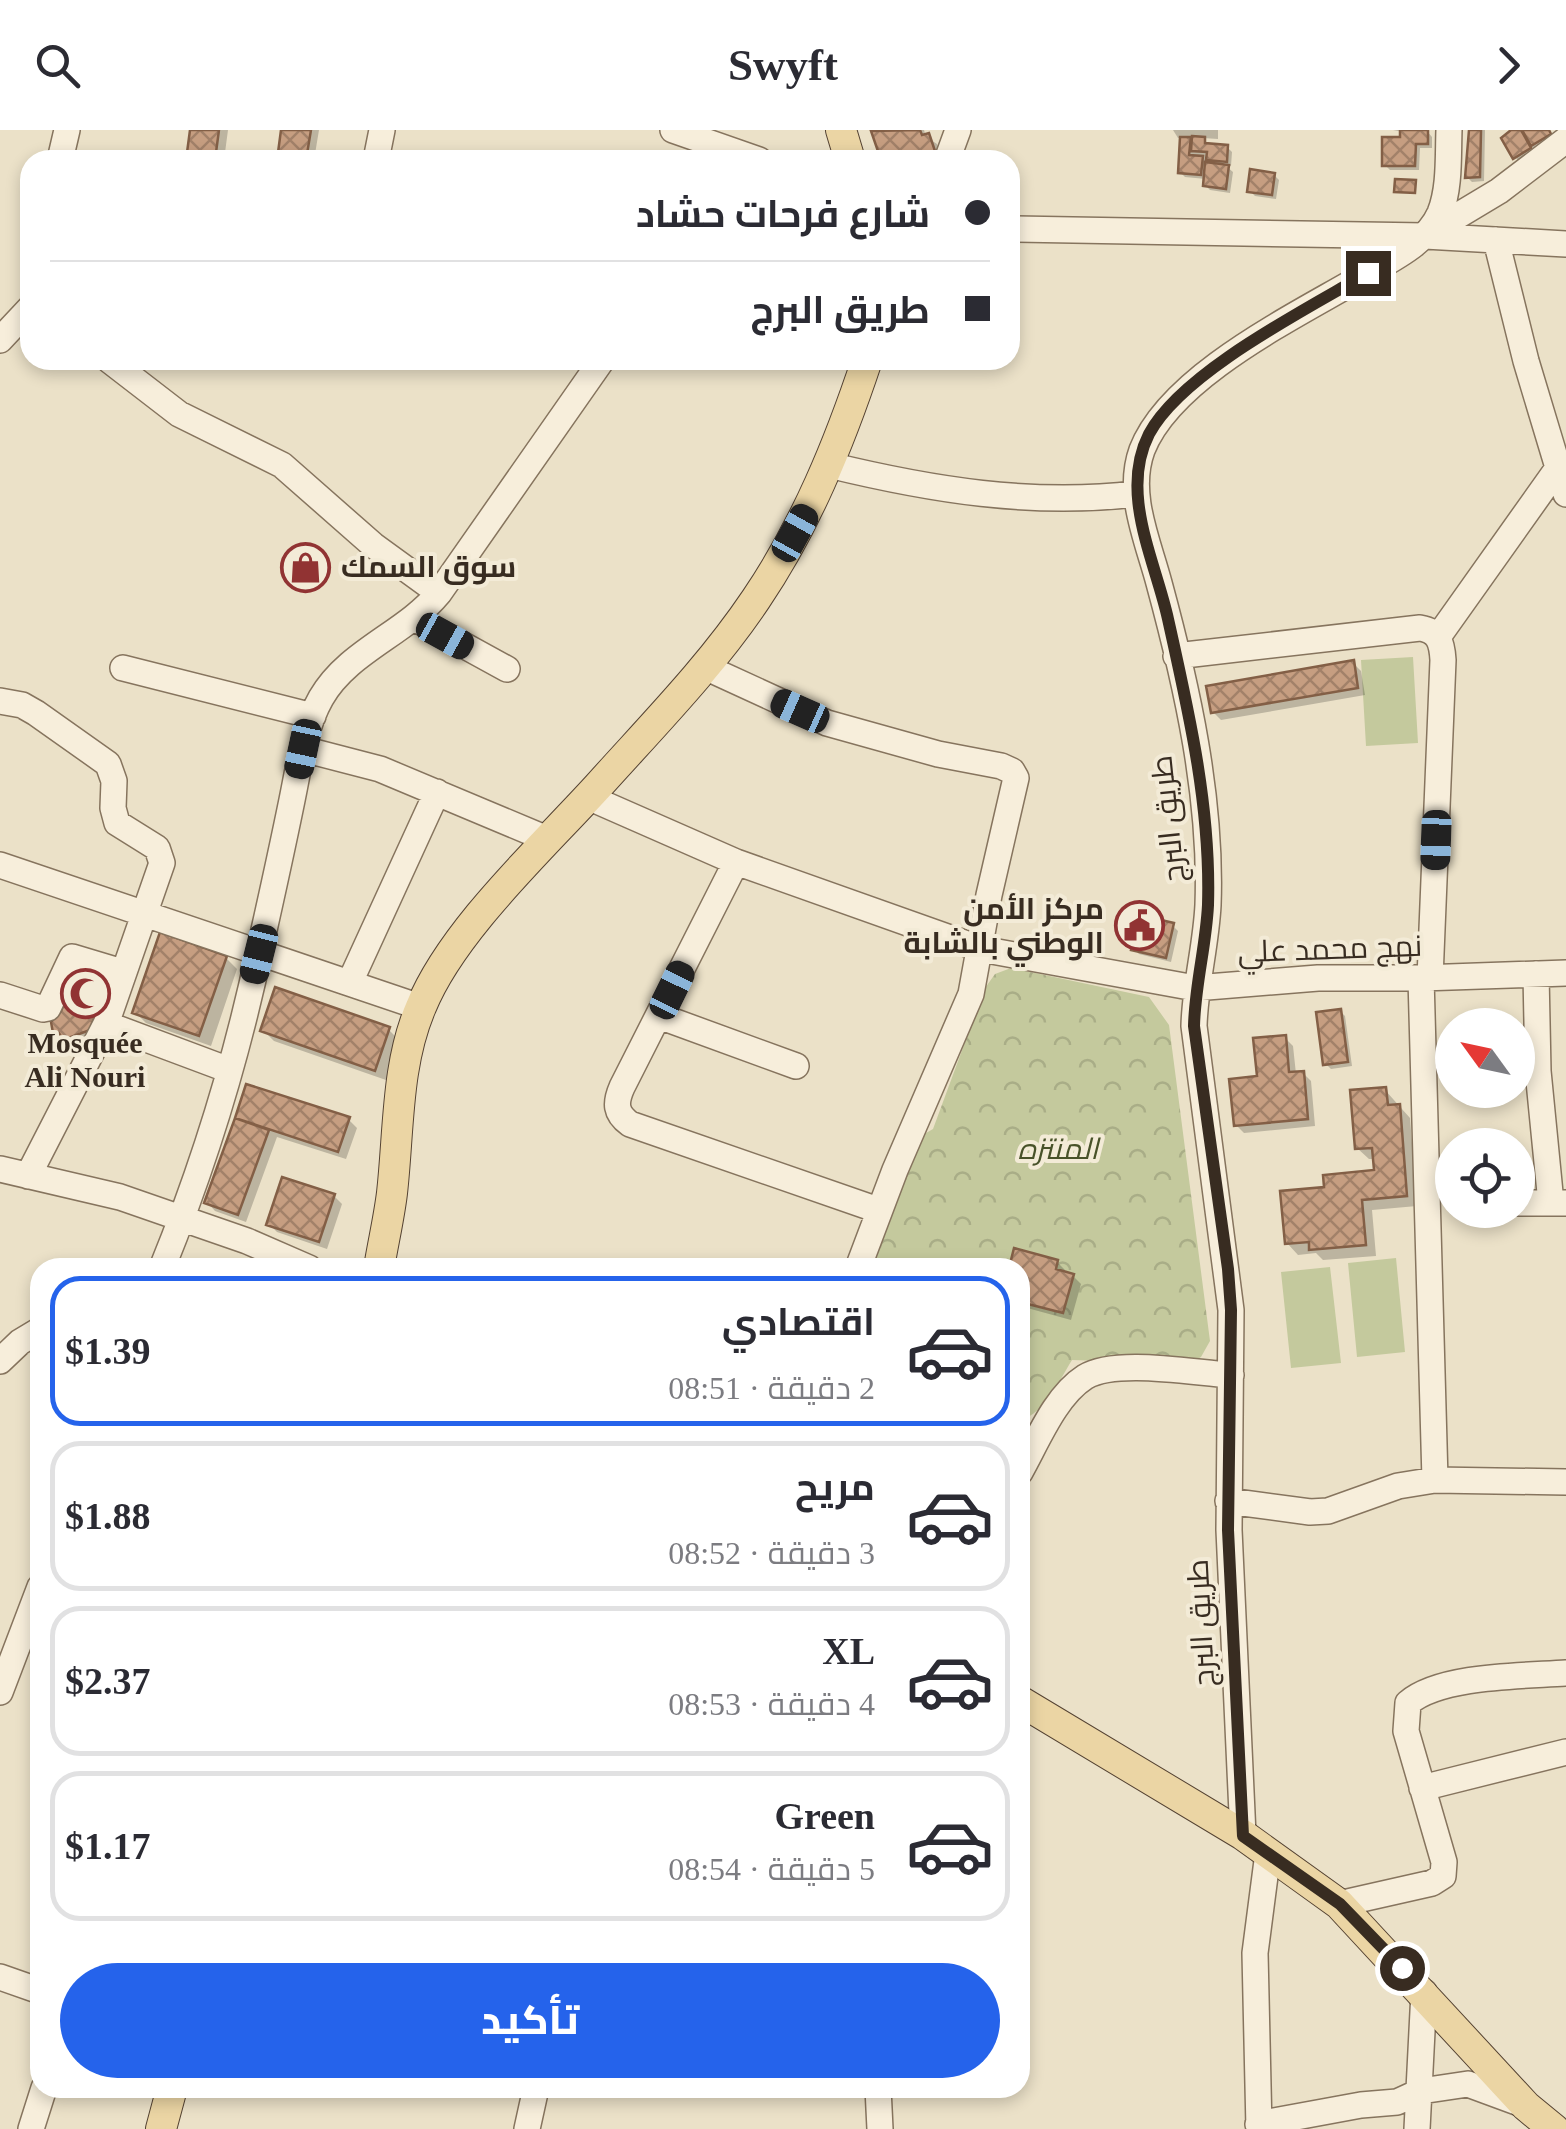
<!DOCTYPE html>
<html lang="ar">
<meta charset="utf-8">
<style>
:root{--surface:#fff;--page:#f7f7f7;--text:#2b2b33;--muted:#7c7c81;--line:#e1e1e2;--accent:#2563eb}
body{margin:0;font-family:"Times New Roman",Cairo,serif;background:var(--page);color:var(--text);direction:rtl;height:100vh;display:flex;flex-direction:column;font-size:38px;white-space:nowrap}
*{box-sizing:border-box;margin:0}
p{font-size:32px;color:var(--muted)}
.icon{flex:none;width:55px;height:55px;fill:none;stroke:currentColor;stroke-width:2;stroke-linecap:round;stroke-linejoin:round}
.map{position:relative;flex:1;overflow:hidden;direction:ltr}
.drawer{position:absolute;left:30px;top:1128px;width:1000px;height:840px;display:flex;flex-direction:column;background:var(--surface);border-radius:30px;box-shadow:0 5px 15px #0003;direction:rtl}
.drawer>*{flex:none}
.hud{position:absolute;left:20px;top:20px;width:1000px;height:220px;border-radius:30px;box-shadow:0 5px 15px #0003;direction:rtl;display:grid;align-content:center;height:220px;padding:0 30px;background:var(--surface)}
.needle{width:65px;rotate:303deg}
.buttons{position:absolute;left:1435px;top:878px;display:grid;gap:20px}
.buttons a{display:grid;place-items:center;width:100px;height:100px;border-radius:50%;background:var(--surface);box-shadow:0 5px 15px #0003;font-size:50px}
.end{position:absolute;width:45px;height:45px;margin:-22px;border:12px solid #382c21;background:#fff;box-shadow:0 0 0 5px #fff}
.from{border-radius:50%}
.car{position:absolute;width:30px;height:60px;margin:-30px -15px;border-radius:12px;box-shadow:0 0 8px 2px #0007;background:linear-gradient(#222 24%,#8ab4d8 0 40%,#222 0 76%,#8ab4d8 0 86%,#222 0)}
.hud b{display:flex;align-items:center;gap:35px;height:95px;font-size:38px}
.hud b+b{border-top:2px solid var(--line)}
.hud i{width:25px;height:25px;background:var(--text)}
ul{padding:18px 0 0;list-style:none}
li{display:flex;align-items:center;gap:30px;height:150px;margin:0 20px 15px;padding:0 10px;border:5px solid var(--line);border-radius:30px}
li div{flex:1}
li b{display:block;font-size:38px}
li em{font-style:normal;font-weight:800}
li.active{border-color:var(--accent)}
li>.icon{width:90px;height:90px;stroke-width:1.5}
.button{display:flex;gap:20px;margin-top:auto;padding:20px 30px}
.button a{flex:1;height:115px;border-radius:60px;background:var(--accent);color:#fff;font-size:40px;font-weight:800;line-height:115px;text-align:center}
header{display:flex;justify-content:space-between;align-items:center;height:130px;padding:0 30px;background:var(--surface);font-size:45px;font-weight:800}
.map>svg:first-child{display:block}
.forest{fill:url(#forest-crowns)}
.pitch{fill:#c4c99d}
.shadow{fill:#0003}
.building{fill:url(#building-cross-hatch);stroke:#835f46;stroke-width:2.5}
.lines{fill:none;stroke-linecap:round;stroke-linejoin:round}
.minor-casing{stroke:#86745e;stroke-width:28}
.major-casing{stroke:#544232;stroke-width:32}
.minor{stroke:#f7eedb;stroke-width:25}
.major{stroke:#ebd5a4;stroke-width:30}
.route{stroke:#382c21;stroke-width:12}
.labels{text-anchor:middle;stroke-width:8;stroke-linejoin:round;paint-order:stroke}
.poi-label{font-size:30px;font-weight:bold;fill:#382c21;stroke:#f3ebd7;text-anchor:start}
.street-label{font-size:30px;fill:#382c21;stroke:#f3ebd7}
.park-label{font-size:30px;font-style:italic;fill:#485229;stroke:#f3ebd7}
</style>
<header><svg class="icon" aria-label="forward" viewBox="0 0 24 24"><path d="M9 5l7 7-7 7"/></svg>Swyft<svg class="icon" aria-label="search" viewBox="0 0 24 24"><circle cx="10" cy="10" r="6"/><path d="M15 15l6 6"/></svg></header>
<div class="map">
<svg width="1566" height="1999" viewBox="0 0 1566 1999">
<defs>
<pattern id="forest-crowns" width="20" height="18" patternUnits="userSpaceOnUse" patternTransform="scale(2.5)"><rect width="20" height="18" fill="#c4c99d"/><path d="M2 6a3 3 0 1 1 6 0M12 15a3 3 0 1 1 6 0" fill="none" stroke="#a9ad87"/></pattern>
<pattern id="building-cross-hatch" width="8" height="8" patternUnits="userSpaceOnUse" patternTransform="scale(2.5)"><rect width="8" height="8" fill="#c69e81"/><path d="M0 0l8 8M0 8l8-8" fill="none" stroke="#a28169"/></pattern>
</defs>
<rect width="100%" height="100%" fill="#ebe1c8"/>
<path class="forest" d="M1011 838 1149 867 1169 895 1210 1211 1201 1227 1189 1234 1072 1230C1058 1253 1046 1281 1020 1291V1138H871L919 1007 933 999 985 858 995 844Z"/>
<path class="pitch" d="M1413 527 1418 613 1366 616 1361 530Z
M1396 1128 1405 1222 1357 1227 1348 1133Z
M1330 1137 1341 1233 1291 1238 1281 1142Z"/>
<path class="shadow" d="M193 0H228L224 30H189Z
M284 0H319L314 30H279Z
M881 0H924L926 7 937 14 942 30H883L874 2Z
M1173 0H1218V9L1203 8 1210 16 1227 17 1232 22 1231 36 1227 37 1233 42 1230 63 1210 60 1205 55 1206 49 1185 47 1180 42 1183 8H1178Z
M1393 0H1426L1432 7V18H1420L1419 40H1390L1385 35 1403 9V2Z
M1472 0H1485L1484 51 1472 52 1467 47Z
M1514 0H1549L1555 10 1520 32 1515 27Z
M1274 45 1279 50 1276 69 1255 66 1250 61Z
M1353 533 1361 541 1365 565 1221 590 1213 582Z
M1173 796 1178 801 1171 832 1139 824 1134 819Z
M226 828 237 839 211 916 146 893 135 882Z
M107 850 115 858 98 908 73 917 55 902Z
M1340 881 1345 886 1352 936 1331 939 1326 934Z
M388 899 400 911 386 950 274 911 263 900Z
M1285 908 1293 916 1296 944 1303 943 1311 951 1315 996 1244 1003 1236 995Z
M248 957 348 989 357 998 346 1029 277 1007 246 1092 215 1081 207 1072Z
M1385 960 1410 988 1417 1076 1372 1080 1376 1126 1323 1130 1316 1123 1298 1125 1287 1113 1326 1059 1377 1043 1376 1029H1369L1357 1018Z
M334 1066 342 1074 327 1119 277 1102 269 1094Z
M1057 1132 1065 1140 1064 1144 1073 1146 1081 1154 1071 1190 1020 1176V1138Z"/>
<path class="building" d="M190 0H219L215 30H186Z
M281 0H311L306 30H277Z
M920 0 922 5 929 3 938 30H881L871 1Z
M1400 0H1428V14H1416L1415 36H1382V7H1400Z
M1469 0H1481L1480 47 1465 48Z
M1521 0 1531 18 1513 29 1501 8 1511 0Z
M1522 0H1549L1551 4 1531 16Z
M1192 6 1205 7V13L1228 15 1227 32 1206 30 1207 22 1191 21Z
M1180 7H1191L1189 25 1203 26 1201 45 1178 43Z
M1205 32 1229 35 1226 59 1203 56Z
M1250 39 1275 43 1272 65 1247 62Z
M1395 49 1416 50 1415 63 1394 62Z
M1354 530 1358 558 1211 583 1206 556Z
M1139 785 1174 793 1166 828 1131 820Z
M160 802 227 826 199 906 132 883Z
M78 836 108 848 90 900 63 910 59 903H53L51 892 61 881Z
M275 857 390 897 375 941 260 901Z
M1341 879 1348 932 1323 935 1316 882Z
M1286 905 1289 942 1304 941 1308 989 1234 996 1229 949 1257 946 1253 908Z
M246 954 350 987 338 1022 235 988Z
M1386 957 1388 975 1400 974 1407 1066 1362 1070 1366 1115 1309 1120V1112L1285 1114 1280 1061 1324 1057 1323 1045 1374 1040 1372 1018 1355 1019 1350 960Z
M235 988 269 1000 238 1085 204 1073Z
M282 1047 335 1064 319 1112 266 1095Z
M1014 1118 1058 1130 1056 1139 1074 1144 1063 1183 1020 1172V1138H1009Z"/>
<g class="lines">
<defs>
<path id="minor" d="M673 0 759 30
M60 30 67 0
M376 30 382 0
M947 30 958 0
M1010 99 1425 106 1566 114
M1429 103 1499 61 1566 10
M1496 110 1526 231 1566 364
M0 210 30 178
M109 230 179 284 282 335 373 415 439 463
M829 335C932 360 1031 376 1136 364
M414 488 507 539
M1438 507 1558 338
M1176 526 1420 498C1439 501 1442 513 1443 530L1430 848
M705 537 827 593 938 624 1001 636 1012 641 1016 648 989 765 971 864 895 1040 858 1138
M123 538 313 586
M0 571 22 575 36 583 108 634 114 651 113 678 117 693 157 718 162 733 106 894 28 1046
M303 619 380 639 547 709
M588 667 736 732 981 819 1195 858 1318 848H1421L1566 843
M736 732 622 957C615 973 615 983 630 994L878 1080
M0 735 420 877
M1536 844 1538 941 1551 1073
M1421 848 1435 1350
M350 852 437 662
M0 865 43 879 48 878 72 827 122 842
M659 886 796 936
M106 894 229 940
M0 1039 120 1067 247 1111 309 1138
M1518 1073H1566
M162 1138C204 1035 237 927 260 818 271 769 282 719 292 670 299 636 304 598 321 568 348 521 405 504 439 463L602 230
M0 1231 20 1212 40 1200
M1020 1342C1037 1312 1055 1266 1085 1247 1116 1228 1194 1243 1231 1245
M1228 1371 1310 1382 1328 1381 1398 1356 1435 1350 1566 1352
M0 1562 40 1457
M1422 1658 1566 1622
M1243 1705 1229 1400 1231 1180 1194 896C1195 855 1206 816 1208 775 1212 668 1187 556 1159 453 1148 411 1126 364 1142 320 1171 245 1298 185 1365 145 1392 129 1427 113 1440 83 1450 58 1448 26 1449 0
M1339 1774 1432 1753 1443 1746 1444 1732 1406 1601 1408 1573C1440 1545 1524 1546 1566 1543
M0 1847 40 1861
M878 1958 880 1999
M1258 1994 1361 1975 1397 1972 1421 1961 1468 1954 1525 1975
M31 1999 44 1958
M527 1999 536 1958
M1259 1999 1255 1823 1268 1723
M1417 1999 1424 1862"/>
<path id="major" d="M841 0 850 30
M379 1138C383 1113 389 1088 392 1063 399 1001 396 935 421 877 452 800 544 716 600 654 654 594 711 536 756 469 806 395 839 314 867 230
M1020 1571 1243 1705 1339 1774 1526 1976 1554 1999
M161 1999 172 1958"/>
</defs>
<use href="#minor" class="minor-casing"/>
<use href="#major" class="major-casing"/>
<use href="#minor" class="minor"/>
<use href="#major" class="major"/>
</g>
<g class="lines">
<path class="route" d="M1368 143C1307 179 1182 242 1149 304 1119 363 1155 430 1168 489 1189 583 1211 678 1208 775 1206 816 1195 855 1194 896L1228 1139 1231 1180 1228 1400 1243 1706 1340 1774 1402 1838"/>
</g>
<defs>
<symbol id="shop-ring" viewBox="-11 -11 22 22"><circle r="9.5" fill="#f3ebd7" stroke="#913333" stroke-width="1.5"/><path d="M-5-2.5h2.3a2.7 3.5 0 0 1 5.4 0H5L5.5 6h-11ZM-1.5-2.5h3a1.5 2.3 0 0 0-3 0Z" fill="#913333"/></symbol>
<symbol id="civic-ring" viewBox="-11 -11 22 22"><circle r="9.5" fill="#f3ebd7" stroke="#913333" stroke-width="1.5"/><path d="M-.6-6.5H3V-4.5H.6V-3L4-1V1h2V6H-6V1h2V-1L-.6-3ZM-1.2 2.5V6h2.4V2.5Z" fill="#913333"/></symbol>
<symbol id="mosque-ring" viewBox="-11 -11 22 22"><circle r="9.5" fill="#f3ebd7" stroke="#913333" stroke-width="1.5"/><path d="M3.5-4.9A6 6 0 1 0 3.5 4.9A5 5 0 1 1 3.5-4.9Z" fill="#913333"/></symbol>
</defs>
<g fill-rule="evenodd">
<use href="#shop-ring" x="278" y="410" width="55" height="55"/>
<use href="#civic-ring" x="1112" y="768" width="55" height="55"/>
<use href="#mosque-ring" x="58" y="836" width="55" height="55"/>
</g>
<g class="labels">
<g class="poi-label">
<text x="341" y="447">سوق السمك</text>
<text x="1104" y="789" text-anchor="end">مركز الأمن<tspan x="1104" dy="34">الوطني بالشابة</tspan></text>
<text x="85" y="923" text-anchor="middle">Mosquée<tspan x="85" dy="34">Ali Nouri</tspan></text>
</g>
<g class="street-label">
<text transform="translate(1168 689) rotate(-96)" y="10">طريق البرج</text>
<text transform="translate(1330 819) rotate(-2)" y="10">نهج محمد علي</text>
<text transform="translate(1201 1493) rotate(-93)" y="10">طريق البرج</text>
</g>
<g class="park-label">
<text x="1058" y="1029">المنتزه</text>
</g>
</g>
</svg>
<div class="buttons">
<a><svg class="needle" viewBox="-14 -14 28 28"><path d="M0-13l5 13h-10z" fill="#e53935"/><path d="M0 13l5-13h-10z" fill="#7c7c81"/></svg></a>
<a><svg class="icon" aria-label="locate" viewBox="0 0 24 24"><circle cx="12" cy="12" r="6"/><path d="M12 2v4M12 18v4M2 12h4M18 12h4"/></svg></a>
</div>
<i class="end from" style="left:1402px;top:1838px"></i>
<i class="end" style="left:1368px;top:143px"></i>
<i class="car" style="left:795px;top:403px;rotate:29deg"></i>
<i class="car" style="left:445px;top:506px;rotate:119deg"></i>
<i class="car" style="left:800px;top:581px;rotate:294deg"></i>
<i class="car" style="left:303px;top:619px;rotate:192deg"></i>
<i class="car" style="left:1436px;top:710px;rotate:182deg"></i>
<i class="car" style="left:259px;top:824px;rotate:194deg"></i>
<i class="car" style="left:672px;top:860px;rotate:26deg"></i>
<div class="hud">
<b><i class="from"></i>شارع فرحات حشاد</b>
<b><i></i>طريق البرج</b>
</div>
<section class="drawer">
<ul>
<li class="active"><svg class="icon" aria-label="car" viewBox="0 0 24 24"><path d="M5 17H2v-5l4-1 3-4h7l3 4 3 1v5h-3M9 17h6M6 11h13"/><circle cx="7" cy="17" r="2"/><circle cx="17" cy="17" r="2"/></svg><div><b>اقتصادي</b><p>2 دقيقة · 08:51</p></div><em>$1.39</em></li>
<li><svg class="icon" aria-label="car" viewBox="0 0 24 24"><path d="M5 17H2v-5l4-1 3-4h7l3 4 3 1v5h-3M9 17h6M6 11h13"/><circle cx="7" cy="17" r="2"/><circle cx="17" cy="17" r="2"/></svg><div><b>مريح</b><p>3 دقيقة · 08:52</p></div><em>$1.88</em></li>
<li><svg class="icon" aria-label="car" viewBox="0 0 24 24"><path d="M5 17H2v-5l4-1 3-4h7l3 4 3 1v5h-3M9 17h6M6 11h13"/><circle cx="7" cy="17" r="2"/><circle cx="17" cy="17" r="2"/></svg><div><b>XL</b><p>4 دقيقة · 08:53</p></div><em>$2.37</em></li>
<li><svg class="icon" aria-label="car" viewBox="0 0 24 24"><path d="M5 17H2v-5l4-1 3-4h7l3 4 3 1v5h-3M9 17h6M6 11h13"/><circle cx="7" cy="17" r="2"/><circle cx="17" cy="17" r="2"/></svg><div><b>Green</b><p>5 دقيقة · 08:54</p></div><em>$1.17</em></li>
</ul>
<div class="button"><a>تأكيد</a></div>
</section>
</div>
